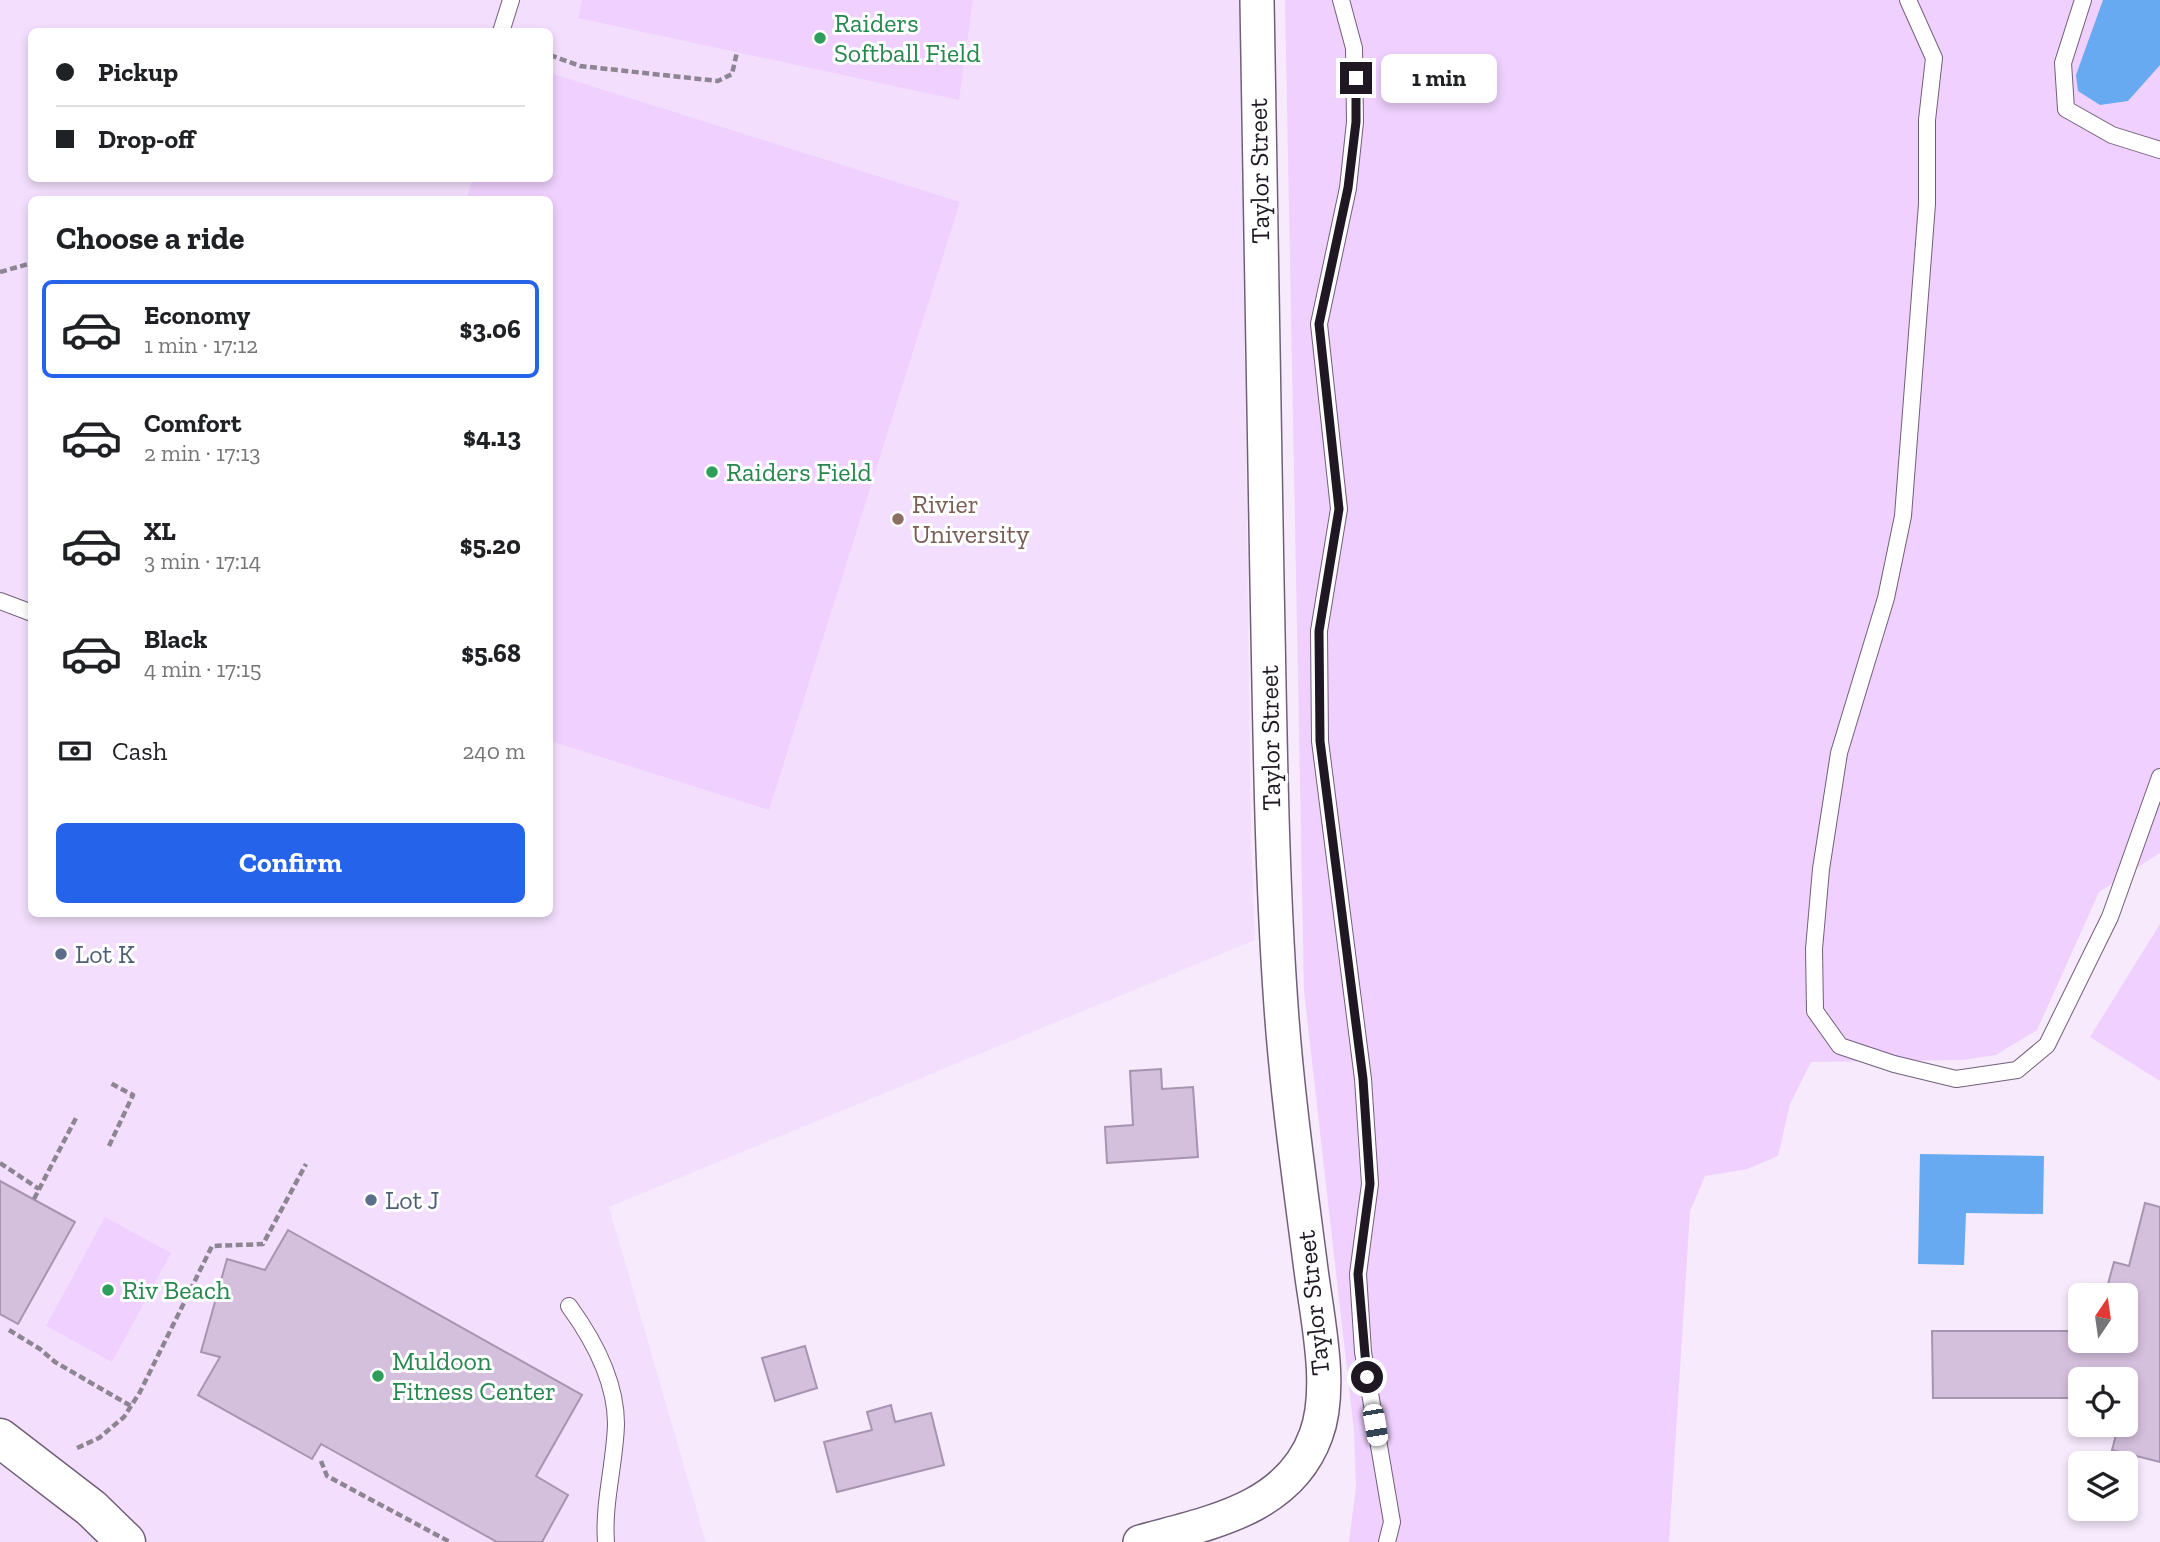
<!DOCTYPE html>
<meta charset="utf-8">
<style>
:root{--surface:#fff;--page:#f2f2f2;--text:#202124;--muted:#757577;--line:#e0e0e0;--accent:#2563eb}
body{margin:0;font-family:"Zilla Slab",serif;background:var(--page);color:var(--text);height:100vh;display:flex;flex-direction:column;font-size:26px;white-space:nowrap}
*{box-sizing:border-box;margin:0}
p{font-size:23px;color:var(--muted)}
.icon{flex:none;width:38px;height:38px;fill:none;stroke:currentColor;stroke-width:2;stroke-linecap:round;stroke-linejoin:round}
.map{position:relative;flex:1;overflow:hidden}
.details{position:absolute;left:28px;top:196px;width:525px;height:721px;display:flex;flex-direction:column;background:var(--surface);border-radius:10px;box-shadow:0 4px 10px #0003}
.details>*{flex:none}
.top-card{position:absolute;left:28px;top:28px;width:525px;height:154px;border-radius:10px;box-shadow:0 4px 10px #0003;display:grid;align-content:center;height:154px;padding:0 28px;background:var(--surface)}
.needle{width:46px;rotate:13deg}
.buttons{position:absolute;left:2068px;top:1283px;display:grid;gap:14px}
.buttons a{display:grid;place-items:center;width:70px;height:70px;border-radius:10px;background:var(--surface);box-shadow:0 4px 10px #0003;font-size:35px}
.end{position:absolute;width:32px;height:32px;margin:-16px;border:9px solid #1f1823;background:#fff;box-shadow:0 0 0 4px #fff}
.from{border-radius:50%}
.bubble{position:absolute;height:49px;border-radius:10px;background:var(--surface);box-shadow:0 4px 10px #0003;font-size:23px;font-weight:800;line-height:49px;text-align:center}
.car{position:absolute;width:21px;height:42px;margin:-21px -10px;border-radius:9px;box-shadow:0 0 5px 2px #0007;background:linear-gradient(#fff 24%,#345 0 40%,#fff 0 76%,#345 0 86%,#fff 0)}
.top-card b{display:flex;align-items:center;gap:24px;height:66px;font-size:26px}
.top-card b+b{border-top:2px solid var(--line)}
.top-card i{width:18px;height:18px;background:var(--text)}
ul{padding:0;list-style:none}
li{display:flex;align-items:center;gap:21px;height:98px;margin:0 14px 10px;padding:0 14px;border:4px solid transparent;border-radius:10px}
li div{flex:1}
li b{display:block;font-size:26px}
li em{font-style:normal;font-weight:800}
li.on{border-color:var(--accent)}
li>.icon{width:63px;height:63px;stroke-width:1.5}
h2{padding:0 28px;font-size:32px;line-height:84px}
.pay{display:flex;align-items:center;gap:18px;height:77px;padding:0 28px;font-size:26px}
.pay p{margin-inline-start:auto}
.button{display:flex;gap:14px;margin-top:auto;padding:14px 28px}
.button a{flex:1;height:80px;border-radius:10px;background:var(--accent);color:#fff;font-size:28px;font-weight:800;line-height:80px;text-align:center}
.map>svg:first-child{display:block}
.built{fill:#f3dffd;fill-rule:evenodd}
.green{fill:#efd0fe}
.water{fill:#67aaf2}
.building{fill:#d4bfdd;stroke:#a794b0;stroke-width:2}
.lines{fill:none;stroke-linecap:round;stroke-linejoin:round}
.lane-casing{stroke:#715f7a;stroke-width:18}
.street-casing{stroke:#715f7a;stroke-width:36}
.secondary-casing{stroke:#715f7a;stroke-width:41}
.path{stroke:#8e8593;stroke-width:4.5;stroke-dasharray:7 3.5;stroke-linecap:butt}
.lane{stroke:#fff;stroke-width:16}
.street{stroke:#fff;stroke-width:33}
.secondary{stroke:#fff;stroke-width:38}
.route{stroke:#1f1823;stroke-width:9}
.leisure-dot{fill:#2e9e5b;stroke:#fff;stroke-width:2.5}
.education-dot{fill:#8d6e63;stroke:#fff;stroke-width:2.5}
.service-dot{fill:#5c6f8a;stroke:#fff;stroke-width:2.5}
.labels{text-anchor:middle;stroke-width:6;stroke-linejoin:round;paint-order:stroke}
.leisure-label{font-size:26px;fill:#27864d;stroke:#fff;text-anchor:start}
.street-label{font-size:26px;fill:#1f1823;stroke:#fff}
.education-label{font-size:26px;fill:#785e54;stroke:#fff;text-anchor:start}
.service-label{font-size:26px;fill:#4e5e75;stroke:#fff;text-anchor:start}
</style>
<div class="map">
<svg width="2160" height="1542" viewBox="0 0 2160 1542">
<rect width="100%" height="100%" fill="#f6eafc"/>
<path class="built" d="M0 0H1240L1251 838 1255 940 609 1207 706 1542H0ZM32 32H550V178H32ZM32 200H550V914H32Z"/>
<path class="green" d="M582 0H973L959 100 578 18Z
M1285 0H2160V853L2099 892 2037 1030 1996 1055 1962 1060 1811 1062 1790 1104 1778 1156 1747 1169 1705 1176 1690 1211 1669 1542H1349L1356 1487 1354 1431 1304 991Z
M550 73 960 202 769 810 550 741V200L466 199 473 179 550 178Z
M2160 924V1081L2090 1037Z
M105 1217 171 1253 112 1362 46 1326Z"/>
<path class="water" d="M2103 0H2160V65L2128 101 2100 105 2078 91 2076 75Z
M1920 1154 2044 1156 2043 1214 1966 1213 1964 1265 1918 1264Z"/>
<path class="building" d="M1161 1069 1162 1089 1193 1087 1198 1157 1107 1163 1105 1127 1133 1125 1130 1071Z
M0 1181 75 1222 18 1324 0 1314Z
M2145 1203 2160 1207V1462L2112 1450 2119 1424H2126V1379H2081V1398H1933L1932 1331H2081V1340H2126V1295H2105L2114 1262 2129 1266Z
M288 1230 582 1395 536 1476 568 1495 542 1542H497L321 1444 312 1459 198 1395 220 1357 201 1352 227 1259 265 1270Z
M805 1346 817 1388 775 1401 762 1358Z
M891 1405 895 1422 931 1413 944 1465 837 1492 824 1442 872 1430 867 1412Z"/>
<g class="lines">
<defs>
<path id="lane" d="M1341 0 1354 48 1355 122 1348 188 1319 324 1339 509 1319 631 1320 741 1363 1079 1370 1184 1358 1274 1363 1352 1392 1522 1387 1542
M1908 0 1934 58 1927 120V204L1903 516 1886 598 1839 753 1821 869 1814 949 1815 1011 1840 1046 1894 1064 1956 1079 2017 1070 2047 1045 2110 917 2160 777
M2083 0 2063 63 2066 109 2112 135 2160 150
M501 32 511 0
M0 601 32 613
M569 1306C593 1339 616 1381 616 1424 615 1463 603 1503 606 1542"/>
<path id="street" d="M1140 1542C1208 1523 1289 1510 1316 1435 1334 1387 1316 1313 1310 1262 1299 1177 1287 1092 1281 1006 1271 865 1270 723 1267 582 1263 388 1259 194 1257 0"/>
<path id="secondary" d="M0 1438 91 1508 126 1542"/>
</defs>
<use href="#lane" class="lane-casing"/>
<use href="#street" class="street-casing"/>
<use href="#secondary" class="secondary-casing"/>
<path class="path" d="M550 55 580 66 718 81 732 74 737 52
M0 272 32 263
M109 1146 133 1095 110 1083
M0 1163 39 1189
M34 1199 76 1118
M9 1330 40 1349 55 1362 131 1406
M77 1448 99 1438 124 1417 140 1392 212 1246 263 1244 306 1164
M321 1461 327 1476 450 1542"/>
<use href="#lane" class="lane"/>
<use href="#street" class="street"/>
<use href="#secondary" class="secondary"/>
</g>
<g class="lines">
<path class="route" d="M1356 78V122L1348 188 1319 324 1339 509 1319 631 1320 741 1363 1079 1370 1184 1358 1274 1367 1377"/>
</g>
<g class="leisure-dot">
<circle cx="820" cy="38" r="7"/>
<circle cx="712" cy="472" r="7"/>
<circle cx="108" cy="1290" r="7"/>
<circle cx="378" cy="1376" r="7"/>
</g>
<circle class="education-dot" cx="898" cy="519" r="7"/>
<g class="service-dot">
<circle cx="61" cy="954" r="7"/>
<circle cx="371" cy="1200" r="7"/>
</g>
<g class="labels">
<g class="leisure-label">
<text x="834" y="32">Raiders<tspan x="834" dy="30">Softball Field</tspan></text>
<text x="726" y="481">Raiders Field</text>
<text x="122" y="1299">Riv Beach</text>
<text x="392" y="1370">Muldoon<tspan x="392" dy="30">Fitness Center</tspan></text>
</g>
<g class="street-label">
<text transform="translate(1259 171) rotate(-91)" y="9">Taylor Street</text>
<text transform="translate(1270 738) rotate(-91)" y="9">Taylor Street</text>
<text transform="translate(1313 1303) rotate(-96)" y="9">Taylor Street</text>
</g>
<g class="education-label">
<text x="912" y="513">Rivier<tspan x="912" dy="30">University</tspan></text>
</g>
<g class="service-label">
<text x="75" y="963">Lot K</text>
<text x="385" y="1209">Lot J</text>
</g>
</g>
</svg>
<div class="buttons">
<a><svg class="needle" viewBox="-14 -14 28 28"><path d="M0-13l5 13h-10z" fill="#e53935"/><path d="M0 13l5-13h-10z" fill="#757577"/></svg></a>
<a><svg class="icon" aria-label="locate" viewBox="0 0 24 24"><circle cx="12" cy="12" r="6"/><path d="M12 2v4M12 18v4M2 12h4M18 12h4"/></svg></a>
<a><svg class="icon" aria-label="layers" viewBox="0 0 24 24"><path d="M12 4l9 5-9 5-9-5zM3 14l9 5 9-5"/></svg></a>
</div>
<i class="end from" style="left:1367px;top:1377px"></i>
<i class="end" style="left:1356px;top:78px"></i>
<div class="bubble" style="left:1381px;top:54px;width:116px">1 min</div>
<i class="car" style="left:1375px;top:1425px;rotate:170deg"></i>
<div class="top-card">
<b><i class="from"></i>Pickup</b>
<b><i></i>Drop-off</b>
</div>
<section class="details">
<h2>Choose a ride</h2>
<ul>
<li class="on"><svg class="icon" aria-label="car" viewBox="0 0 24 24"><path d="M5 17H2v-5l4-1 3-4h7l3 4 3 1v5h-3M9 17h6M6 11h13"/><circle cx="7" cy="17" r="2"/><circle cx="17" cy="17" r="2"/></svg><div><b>Economy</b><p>1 min · 17:12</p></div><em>$3.06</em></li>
<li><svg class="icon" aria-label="car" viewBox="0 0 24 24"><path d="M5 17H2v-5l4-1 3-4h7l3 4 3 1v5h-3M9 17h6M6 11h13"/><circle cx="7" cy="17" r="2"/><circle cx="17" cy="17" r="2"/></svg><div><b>Comfort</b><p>2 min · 17:13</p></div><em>$4.13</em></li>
<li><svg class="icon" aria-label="car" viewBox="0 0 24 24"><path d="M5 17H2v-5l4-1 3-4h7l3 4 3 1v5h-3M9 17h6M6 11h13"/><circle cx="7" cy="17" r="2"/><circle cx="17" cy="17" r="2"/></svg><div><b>XL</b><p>3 min · 17:14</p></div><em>$5.20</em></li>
<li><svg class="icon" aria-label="car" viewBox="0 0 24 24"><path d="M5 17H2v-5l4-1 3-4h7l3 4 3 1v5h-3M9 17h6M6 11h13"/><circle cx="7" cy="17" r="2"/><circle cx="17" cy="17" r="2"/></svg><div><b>Black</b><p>4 min · 17:15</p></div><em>$5.68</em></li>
</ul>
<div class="pay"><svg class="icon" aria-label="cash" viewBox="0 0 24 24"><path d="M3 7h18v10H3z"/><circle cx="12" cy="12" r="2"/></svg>Cash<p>240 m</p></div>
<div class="button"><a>Confirm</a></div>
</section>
</div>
